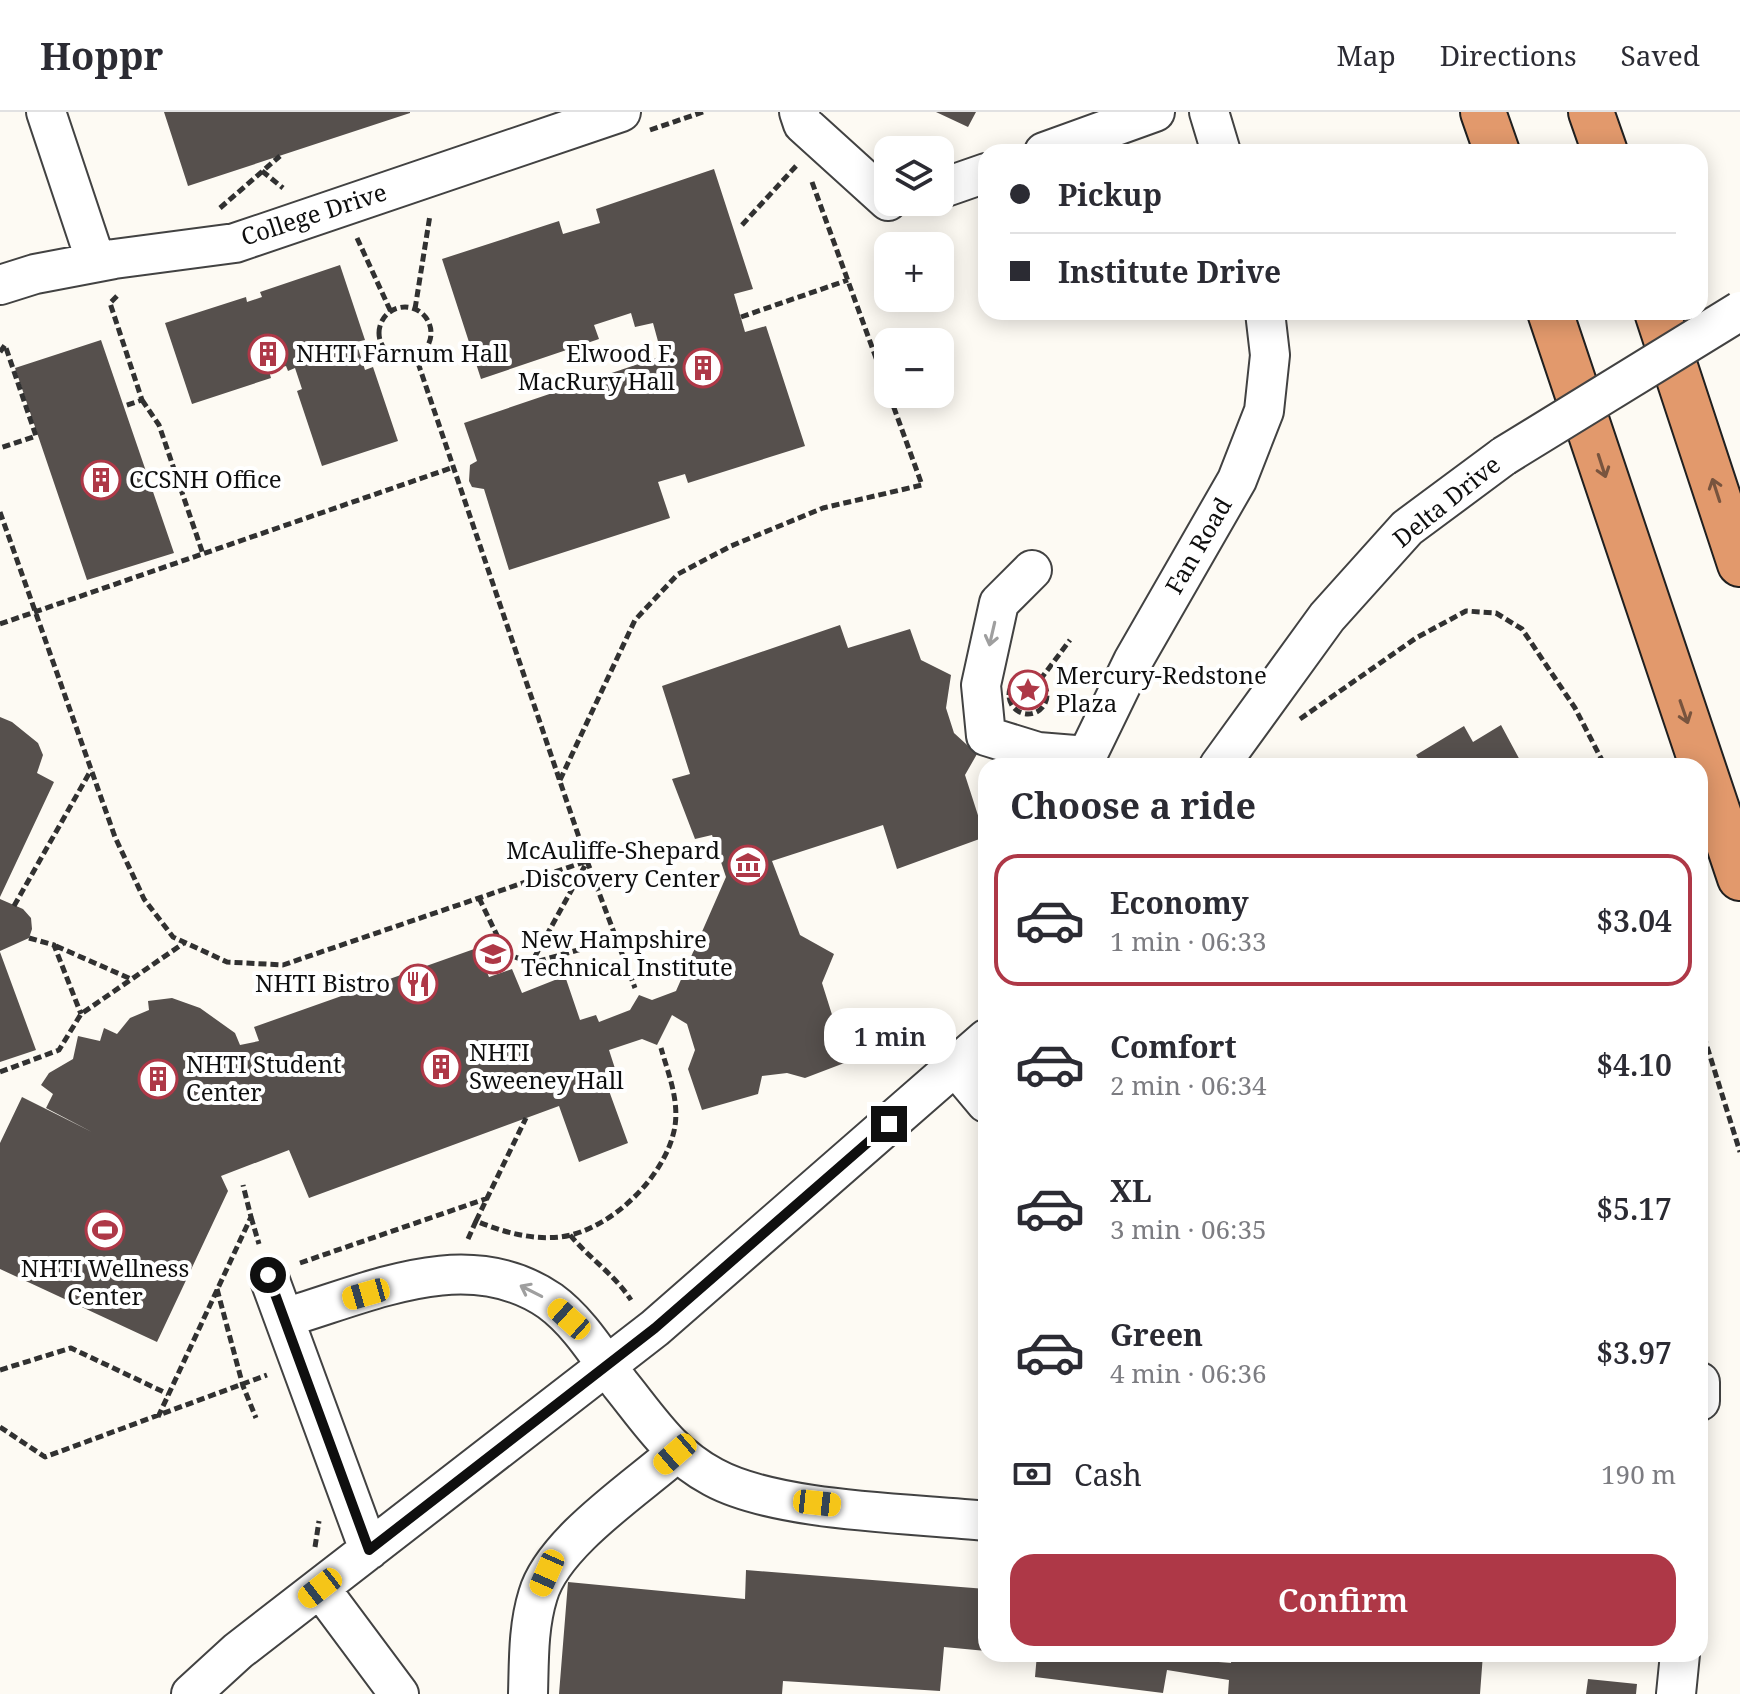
<!DOCTYPE html>
<meta charset="utf-8">
<style>
:root{--surface:#fff;--page:#f2f2f3;--text:#2b2b33;--muted:#7c7c81;--line:#e1e1e2;--accent:#ae3847}
body{margin:0;font-family:"Noto Serif",serif;background:var(--page);color:var(--text);height:100vh;display:flex;flex-direction:column;font-size:30px;white-space:nowrap}
*{box-sizing:border-box;margin:0}
p{font-size:26px;color:var(--muted)}
.icon{flex:none;width:44px;height:44px;fill:none;stroke:currentColor;stroke-width:2;stroke-linecap:round;stroke-linejoin:round}
.map{position:relative;flex:1;overflow:hidden}
.side{position:absolute;left:978px;top:646px;width:730px;height:904px;display:flex;flex-direction:column;background:var(--surface);border-radius:24px;box-shadow:0 4px 20px #0003}
.side>*{flex:none}
.guide{position:absolute;left:978px;top:32px;width:730px;height:176px;border-radius:24px;box-shadow:0 4px 20px #0003;display:grid;align-content:center;height:176px;padding:0 32px;background:var(--surface)}
.controls{position:absolute;left:874px;top:24px;display:grid;gap:16px}
.controls a{display:grid;place-items:center;width:80px;height:80px;border-radius:16px;background:var(--surface);box-shadow:0 4px 20px #0003;font-size:40px}
.end{position:absolute;width:36px;height:36px;margin:-18px;border:10px solid #0f0f0f;background:#fff;box-shadow:0 0 0 4px #fff}
.from{border-radius:50%}
.bubble{position:absolute;height:56px;border-radius:24px;background:var(--surface);box-shadow:0 4px 20px #0003;font-size:26px;font-weight:600;line-height:56px;text-align:center}
.car{position:absolute;width:24px;height:48px;margin:-24px -12px;border-radius:10px;box-shadow:0 0 6px 2px #0007;background:linear-gradient(#f5c518 24%,#345 0 40%,#f5c518 0 76%,#345 0 86%,#f5c518 0)}
.guide b{display:flex;align-items:center;gap:28px;height:76px;font-size:30px}
.guide b+b{border-top:2px solid var(--line)}
.guide i{width:20px;height:20px;background:var(--text)}
ul{padding:0;list-style:none}
li{display:flex;align-items:center;gap:24px;height:132px;margin:0 16px 12px;padding:0 16px;border:4px solid transparent;border-radius:24px}
li div{flex:1}
li b{display:block;font-size:30px}
li em{font-style:normal;font-weight:600}
li.active{border-color:var(--accent)}
li>.icon{width:72px;height:72px;stroke-width:1.5}
h2{padding:0 32px;font-size:36px;line-height:96px}
.pay{display:flex;align-items:center;gap:20px;height:88px;padding:0 32px;font-size:30px}
.pay p{margin-inline-start:auto}
.cta{display:flex;gap:16px;margin-top:auto;padding:16px 32px}
.cta a{flex:1;height:92px;border-radius:24px;background:var(--accent);color:#fff;font-size:32px;font-weight:600;line-height:92px;text-align:center}
header{display:flex;align-items:center;gap:48px;box-sizing:border-box;height:112px;padding:0 40px;background:var(--surface);border-bottom:2px solid var(--line)}
header strong{font-size:38px}
nav{display:flex;gap:44px;margin-inline-start:auto;font-size:28px}
.map>svg:first-child{display:block}
.building{fill:#56504d}
.lines{fill:none;stroke-linecap:round;stroke-linejoin:round}
.minor-casing{stroke:#424242;stroke-width:42}
.highway-casing{stroke:#202020;stroke-width:48}
.path{stroke:#313131;stroke-width:5;stroke-dasharray:8 4;stroke-linecap:butt}
.minor{stroke:#fff;stroke-width:38}
.highway{stroke:#e2996c;stroke-width:44}
.minor-bridge-casing{stroke:#424242;stroke-width:42;stroke-linecap:butt}
.minor-bridge{stroke:#fff;stroke-width:38}
.oneway{stroke:#78543e}
.oneway2{stroke:#9f9f9f}
.route{stroke:#0f0f0f;stroke-width:10}
.labels{text-anchor:middle;stroke-width:8;stroke-linejoin:round;paint-order:stroke}
.street-label{font-size:24px;fill:#0f0f0f;stroke:#fff}
.poi-label{font-size:24px;fill:#0f0f0f;stroke:#fff;text-anchor:start}
</style>
<header>
<strong>Hoppr</strong>
<nav><a>Map</a><a>Directions</a><a>Saved</a></nav>
</header>
<div class="map">
<svg width="1740" height="1582" viewBox="0 0 1740 1582">
<rect width="100%" height="100%" fill="#fdfaf3"/>
<path class="building" d="M164 0H410V1L188 74Z
M936 0H976L968 15Z
M714 57 753 177 734 182 745 220 766 214 805 334 688 371 685 362 658 370 670 406 509 458 484 377 472 375 469 369 470 353 477 349 464 311 662 244 653 211 635 215 631 201 594 213 599 227 481 267 442 147 559 109 563 122 600 111 596 97Z
M340 153 365 228 356 230 365 258 373 255 398 329 322 354 297 279 302 277 295 256 288 259 286 254 269 259 271 266 192 292 165 211 246 185 247 190 262 185 260 180Z
M101 228 174 441 87 468 15 256Z
M840 513 848 536 910 517 921 548 951 563 946 596 954 621 977 642 965 663 985 725 897 757 883 713 772 749 800 823 834 842 822 871 847 950 805 966 787 961 762 964 758 982 702 998 688 957 695 938 687 912 672 903 657 933 642 927 609 938 620 972 608 976 628 1031 579 1050 559 994 309 1086 289 1038 221 1064 228 1079 157 1230 0 1157V1031L22 985 92 1020 46 996 53 982 41 973 49 961 73 947 78 924 100 929 104 916 117 922 130 906 149 898 148 889 172 886 200 896 235 921 240 933 259 929 254 915 477 836 489 865 512 857 522 881 565 864 580 908 596 903 599 910 630 898 639 883 652 888 676 879 726 765 712 723 695 727 672 667 690 662 662 574Z
M0 605 12 610 38 631 43 643 37 661 54 670 0 785Z
M1501 613 1522 652 1519 654H1423L1416 643 1464 614 1473 630Z
M0 787 23 797 31 806 32 817 29 826 0 839Z
M0 840 36 938 0 950Z
M746 1458 986 1477V1539L944 1535 940 1579 783 1569 782 1582H559L568 1470 745 1487Z
M1037 1542H1181V1547L1231 1551 1232 1542H1483L1480 1582H1228L1229 1568 1167 1558 1163 1581 1035 1565Z
M1588 1567 1637 1572 1636 1582H1586Z"/>
<g class="lines">
<defs>
<path id="minor" d="M46 0 96 150
M799 0 803 12 888 89
M1209 0 1221 40
M1044 40 1155 0
M940 77 986 61
M0 173 35 162 114 147 235 131 621 0
M1032 458 999 491 981 573 986 624 1038 640 1087 644
M1082 654 1133 549 1237 368 1264 299 1270 243 1265 200
M1219 654 1327 505 1407 416 1504 344
M955 954 986 991
M268 1163 369 1438
M284 1206C370 1181 467 1132 550 1189 579 1210 599 1244 620 1272 650 1309 670 1342 713 1365 777 1400 911 1401 986 1409
M1700 1270V1289
M320 1476 399 1582
M191 1582 238 1539 655 1216 986 927
M528 1582C529 1549 528 1515 538 1483 553 1431 635 1377 675 1342
M1676 1582 1680 1542"/>
<path id="highway" d="M1483 0 1497 40
M1591 0 1605 40
M1550 200 1740 766
M1657 200 1740 452"/>
</defs>
<use href="#minor" class="minor-casing"/>
<use href="#highway" class="highway-casing"/>
<path class="path" d="M650 18 703 0
M262 59 283 76
M812 70 888 279
M220 96 280 44
M742 113 797 53
M357 126 391 200
M117 184 110 191 142 288 124 294
M379 221a26 26 0 1 1 52 0a26 26 0 1 1-52 0Z
M415 197 430 103
M741 205 848 168
M0 240 5 233 36 324 0 336
M142 288 159 313 203 442
M0 400 115 725 144 787 173 825 227 850 283 853 587 749 416 245
M0 512 451 356
M1009 583a19 19 0 1 1 38 0a19 19 0 1 1-38 0Z
M1040 568 1070 528
M1300 607 1416 526 1466 499 1496 501 1522 517 1575 596 1605 654
M560 668 635 508 678 462 731 434 823 396 922 373 889 282
M587 749 635 876
M479 786 506 842 532 851 617 827
M14 794 91 658
M29 826 54 833 81 902
M56 834 131 867
M523 866 587 750
M1700 912 1740 1040
M0 960 59 938 81 902 184 831
M251 1105 259 1132
M476 1109 526 1006
M570 1123C590 1147 614 1162 631 1188
M468 1127 476 1109C503 1120 531 1128 560 1125 610 1119 667 1064 675 1014 679 987 668 961 661 936
M300 1151 488 1086
M217 1177 243 1274 256 1306
M0 1258 71 1236 168 1282
M158 1305 251 1105 243 1073
M0 1315 45 1345 267 1263
M315 1435 319 1409"/>
<use href="#minor" class="minor"/>
<use href="#highway" class="highway"/>
<defs>
<path id="minor-bridge" d="M1504 344 1740 199"/>
</defs>
<use href="#minor-bridge" class="minor-bridge-casing"/>
<use href="#minor-bridge" class="minor-bridge"/>
</g>
<defs><path id="oneway-shaft" d="M-6 0H5M1.5-3L5.5 0L1.5 3" fill="none" stroke-width="1.6" stroke-linecap="round" stroke-linejoin="round" transform="scale(2)"/></defs>
<g class="oneway">
<use href="#oneway-shaft" transform="translate(1602 354) rotate(72)"/>
<use href="#oneway-shaft" transform="translate(1716 378) rotate(-108)"/>
<use href="#oneway-shaft" transform="translate(1684 600) rotate(71)"/>
</g>
<g class="oneway2">
<use href="#oneway-shaft" transform="translate(992 522) rotate(103)"/>
<use href="#oneway-shaft" transform="translate(531 1179) rotate(-153)"/>
</g>
<g class="lines">
<path class="route" d="M268 1163 369 1438 655 1216 889 1012"/>
</g>
<defs>
<symbol id="building-ring" viewBox="-11 -11 22 22"><circle r="9.5" fill="#fff" stroke="#ae3847" stroke-width="1.5"/><path d="M-4-6H4V6H1V3H-1V6H-4ZM-2.5-4.3h1.7v1.8h-1.7ZM.8-4.3h1.7v1.8H.8ZM-2.5-1h1.7V.8h-1.7ZM.8-1h1.7V.8H.8Z" fill="#ae3847"/></symbol>
<symbol id="sight-ring" viewBox="-11 -11 22 22"><circle r="9.5" fill="#fff" stroke="#ae3847" stroke-width="1.5"/><path d="M0-6L1.8-2.2L6-1.7L2.9 1.2L3.7 5.4L0 3.3L-3.7 5.4L-2.9 1.2L-6-1.7L-1.8-2.2Z" fill="#ae3847"/></symbol>
<symbol id="museum-ring" viewBox="-11 -11 22 22"><circle r="9.5" fill="#fff" stroke="#ae3847" stroke-width="1.5"/><path d="M0-6L6-3V-2H-6V-3ZM-5-1h2V3h-2ZM-1-1h2V3h-2ZM3-1h2V3H3ZM-6 4H6V6H-6Z" fill="#ae3847"/></symbol>
<symbol id="university-ring" viewBox="-11 -11 22 22"><circle r="9.5" fill="#fff" stroke="#ae3847" stroke-width="1.5"/><path d="M0-5L7-2L0 1L-7-2ZM-4 1L0 2.5L4 1V4Q0 6-4 4Z" fill="#ae3847"/></symbol>
<symbol id="restaurant-ring" viewBox="-11 -11 22 22"><circle r="9.5" fill="#fff" stroke="#ae3847" stroke-width="1.5"/><path d="M-5-6h1v4h1v-4h1v4h1v-4h1v5L-1.5 .5V6h-2V.5L-5-1ZM5-6V6H3V1.5H1.5Q1.5-4 5-6Z" fill="#ae3847"/></symbol>
<symbol id="stadium-ring" viewBox="-11 -11 22 22"><circle r="9.5" fill="#fff" stroke="#ae3847" stroke-width="1.5"/><path d="M0-5a6.5 5 0 1 0 0 10a6.5 5 0 1 0 0-10ZM-3.5-1.8h7v3.6h-7Z" fill="#ae3847"/></symbol>
</defs>
<g fill-rule="evenodd">
<use href="#building-ring" x="246" y="220" width="44" height="44"/>
<use href="#building-ring" x="681" y="234" width="44" height="44"/>
<use href="#building-ring" x="79" y="346" width="44" height="44"/>
<use href="#sight-ring" x="1006" y="556" width="44" height="44"/>
<use href="#museum-ring" x="726" y="731" width="44" height="44"/>
<use href="#university-ring" x="471" y="820" width="44" height="44"/>
<use href="#restaurant-ring" x="396" y="850" width="44" height="44"/>
<use href="#building-ring" x="419" y="933" width="44" height="44"/>
<use href="#building-ring" x="136" y="945" width="44" height="44"/>
<use href="#stadium-ring" x="83" y="1096" width="44" height="44"/>
</g>
<g class="labels">
<g class="street-label">
<text transform="translate(314 103) rotate(-18)" y="8">College Drive</text>
<text transform="translate(1447 390) rotate(-39)" y="8">Delta Drive</text>
<text transform="translate(1199 434) rotate(-60)" y="8">Fan Road</text>
</g>
<g class="poi-label">
<text x="296" y="250">NHTI Farnum Hall</text>
<text x="675" y="250" text-anchor="end">Elwood F.<tspan x="675" dy="28">MacRury Hall</tspan></text>
<text x="129" y="376">CCSNH Office</text>
<text x="1056" y="572">Mercury-Redstone<tspan x="1056" dy="28">Plaza</tspan></text>
<text x="720" y="747" text-anchor="end">McAuliffe-Shepard<tspan x="720" dy="28">Discovery Center</tspan></text>
<text x="521" y="836">New Hampshire<tspan x="521" dy="28">Technical Institute</tspan></text>
<text x="390" y="880" text-anchor="end">NHTI Bistro</text>
<text x="469" y="949">NHTI<tspan x="469" dy="28">Sweeney Hall</tspan></text>
<text x="186" y="961">NHTI Student<tspan x="186" dy="28">Center</tspan></text>
<text x="105" y="1165" text-anchor="middle">NHTI Wellness<tspan x="105" dy="28">Center</tspan></text>
</g>
</g>
</svg>
<div class="controls">
<a><svg class="icon" aria-label="layers" viewBox="0 0 24 24"><path d="M12 4l9 5-9 5-9-5zM3 14l9 5 9-5"/></svg></a>
<a>+</a>
<a>−</a>
</div>
<i class="end from" style="left:268px;top:1163px"></i>
<i class="end" style="left:889px;top:1012px"></i>
<div class="bubble" style="left:824px;top:896px;width:132px">1 min</div>
<i class="car" style="left:366px;top:1182px;rotate:254deg"></i>
<i class="car" style="left:569px;top:1207px;rotate:312deg"></i>
<i class="car" style="left:675px;top:1342px;rotate:229deg"></i>
<i class="car" style="left:817px;top:1391px;rotate:96deg"></i>
<i class="car" style="left:547px;top:1461px;rotate:204deg"></i>
<i class="car" style="left:320px;top:1476px;rotate:232deg"></i>
<div class="guide">
<b><i class="from"></i>Pickup</b>
<b><i></i>Institute Drive</b>
</div>
<section class="side">
<h2>Choose a ride</h2>
<ul>
<li class="active"><svg class="icon" aria-label="car" viewBox="0 0 24 24"><path d="M5 17H2v-5l4-1 3-4h7l3 4 3 1v5h-3M9 17h6M6 11h13"/><circle cx="7" cy="17" r="2"/><circle cx="17" cy="17" r="2"/></svg><div><b>Economy</b><p>1 min · 06:33</p></div><em>$3.04</em></li>
<li><svg class="icon" aria-label="car" viewBox="0 0 24 24"><path d="M5 17H2v-5l4-1 3-4h7l3 4 3 1v5h-3M9 17h6M6 11h13"/><circle cx="7" cy="17" r="2"/><circle cx="17" cy="17" r="2"/></svg><div><b>Comfort</b><p>2 min · 06:34</p></div><em>$4.10</em></li>
<li><svg class="icon" aria-label="car" viewBox="0 0 24 24"><path d="M5 17H2v-5l4-1 3-4h7l3 4 3 1v5h-3M9 17h6M6 11h13"/><circle cx="7" cy="17" r="2"/><circle cx="17" cy="17" r="2"/></svg><div><b>XL</b><p>3 min · 06:35</p></div><em>$5.17</em></li>
<li><svg class="icon" aria-label="car" viewBox="0 0 24 24"><path d="M5 17H2v-5l4-1 3-4h7l3 4 3 1v5h-3M9 17h6M6 11h13"/><circle cx="7" cy="17" r="2"/><circle cx="17" cy="17" r="2"/></svg><div><b>Green</b><p>4 min · 06:36</p></div><em>$3.97</em></li>
</ul>
<div class="pay"><svg class="icon" aria-label="cash" viewBox="0 0 24 24"><path d="M3 7h18v10H3z"/><circle cx="12" cy="12" r="2"/></svg>Cash<p>190 m</p></div>
<div class="cta"><a>Confirm</a></div>
</section>
</div>
